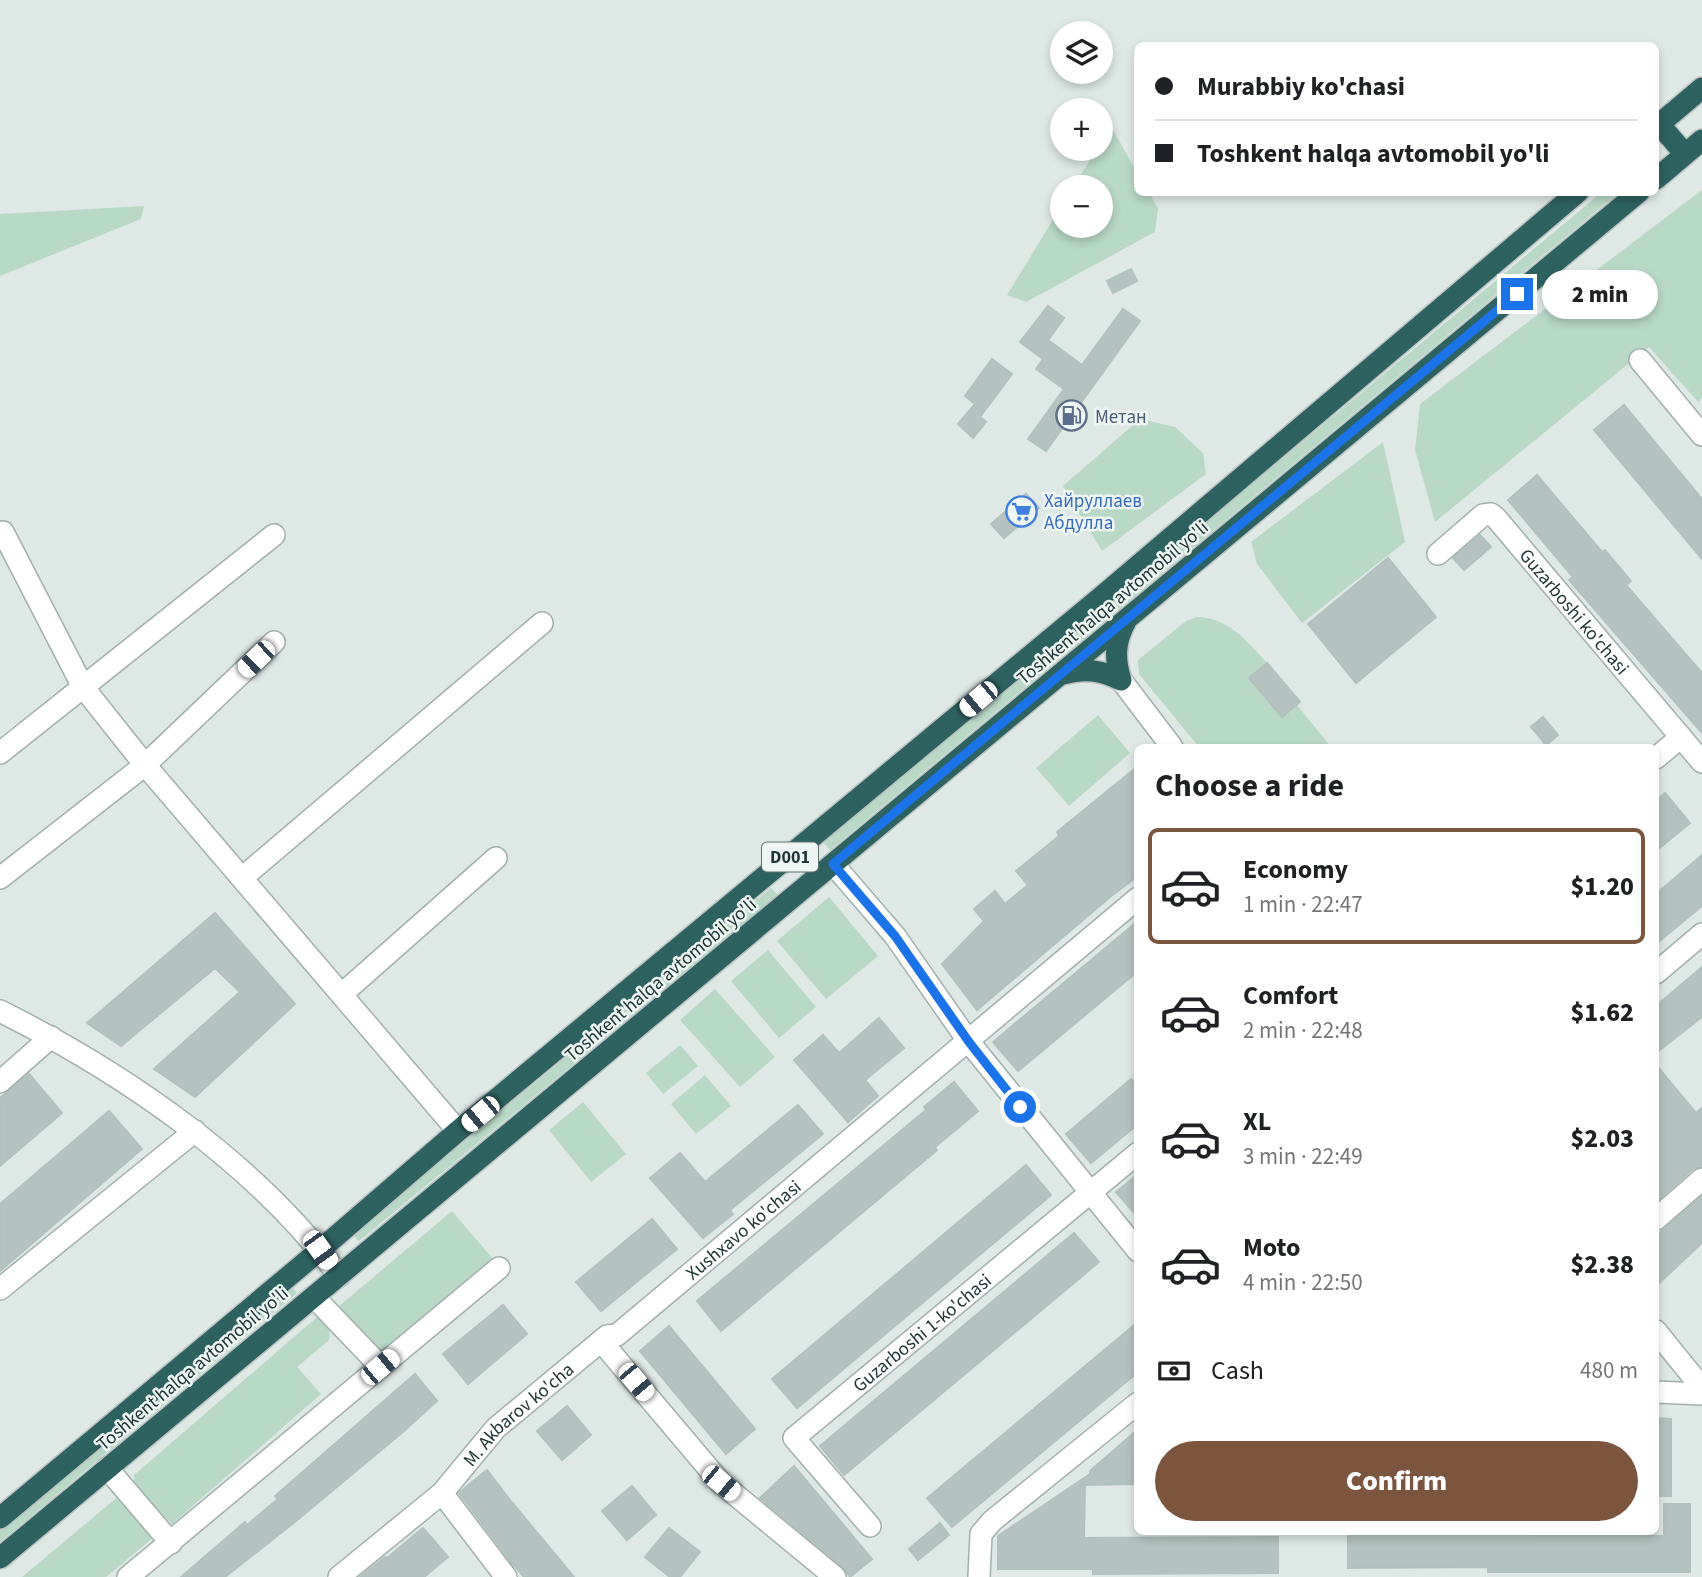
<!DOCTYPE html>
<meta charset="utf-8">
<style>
:root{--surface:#fff;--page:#f2f2f2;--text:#202124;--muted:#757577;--line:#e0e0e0;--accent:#7b553d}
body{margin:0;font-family:"Source Sans 3",sans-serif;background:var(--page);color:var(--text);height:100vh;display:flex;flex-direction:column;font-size:26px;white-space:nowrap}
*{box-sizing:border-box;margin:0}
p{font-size:23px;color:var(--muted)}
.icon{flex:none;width:38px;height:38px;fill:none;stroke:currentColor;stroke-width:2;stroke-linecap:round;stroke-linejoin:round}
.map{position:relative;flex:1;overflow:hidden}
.side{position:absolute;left:1134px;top:744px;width:525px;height:791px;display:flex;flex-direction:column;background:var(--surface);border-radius:10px;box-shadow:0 4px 10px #0003}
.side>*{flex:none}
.hud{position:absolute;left:1134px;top:42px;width:525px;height:154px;border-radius:10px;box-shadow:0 4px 10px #0003;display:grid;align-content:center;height:154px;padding:0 21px;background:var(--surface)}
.tools{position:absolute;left:1050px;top:21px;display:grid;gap:14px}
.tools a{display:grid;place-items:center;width:63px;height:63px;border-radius:50%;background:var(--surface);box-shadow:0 4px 10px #0003;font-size:35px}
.end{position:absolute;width:32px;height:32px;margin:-16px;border:9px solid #1a73e8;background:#fff;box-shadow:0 0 0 4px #fff}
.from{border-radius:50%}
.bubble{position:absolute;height:49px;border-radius:24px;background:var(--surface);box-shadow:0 4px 10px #0003;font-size:23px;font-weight:800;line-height:49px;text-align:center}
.car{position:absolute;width:21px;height:42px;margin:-21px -10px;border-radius:9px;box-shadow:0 0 5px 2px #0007;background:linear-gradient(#fff 24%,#345 0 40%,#fff 0 76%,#345 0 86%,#fff 0)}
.hud b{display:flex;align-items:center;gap:24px;height:66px;font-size:26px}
.hud b+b{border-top:2px solid var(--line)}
.hud i{width:18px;height:18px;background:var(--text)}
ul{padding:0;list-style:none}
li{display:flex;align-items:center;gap:21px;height:116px;margin:0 14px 10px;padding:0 7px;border:4px solid transparent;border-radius:10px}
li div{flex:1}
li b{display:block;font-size:26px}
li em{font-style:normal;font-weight:800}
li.active{border-color:var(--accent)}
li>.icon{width:63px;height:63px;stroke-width:1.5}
h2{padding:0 21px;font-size:32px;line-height:84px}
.pay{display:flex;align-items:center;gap:18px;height:77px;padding:0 21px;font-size:26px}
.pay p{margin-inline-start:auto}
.button{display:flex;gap:14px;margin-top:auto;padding:14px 21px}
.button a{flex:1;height:80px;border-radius:42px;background:var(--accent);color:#fff;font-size:28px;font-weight:800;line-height:80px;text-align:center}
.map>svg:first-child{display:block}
.green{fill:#b8d9c6}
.building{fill:#b4c3bf;stroke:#b1c2be;stroke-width:2}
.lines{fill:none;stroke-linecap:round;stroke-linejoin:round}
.minor-casing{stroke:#a1b0ad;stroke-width:24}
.highway-casing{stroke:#bcc3c2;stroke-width:24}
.minor{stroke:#fff;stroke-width:21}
.highway{stroke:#2e6260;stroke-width:21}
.route{stroke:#1a73e8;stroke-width:9}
.labels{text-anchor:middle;stroke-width:5;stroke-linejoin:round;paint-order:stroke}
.shield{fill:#eef6f3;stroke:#5e706e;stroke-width:2}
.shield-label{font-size:18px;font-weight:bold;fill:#203735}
.service-label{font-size:19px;fill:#4e5e75;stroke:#eef6f3;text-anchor:start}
.shop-label{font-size:19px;fill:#366cbe;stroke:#eef6f3;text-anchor:start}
.street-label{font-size:19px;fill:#203735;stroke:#eef6f3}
</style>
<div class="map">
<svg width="1702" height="1577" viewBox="0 0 1702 1577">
<rect width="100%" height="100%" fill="#dee9e6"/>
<path class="green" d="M1111 126 1137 173 1138 192 1149 193 1158 208 1155 232 1026 302 1007 295 1062 205V226H1101V187H1073L1097 149H1101V142Z
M1702 190V398L1698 402 1649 347 1435 522 1415 450 1420 404Z
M1601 193H1618L830 850 823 842Z
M144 206 141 219 0 276V214Z
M1140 419 1175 427 1203 453 1206 474 1102 551 1063 486Z
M1383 442 1405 542 1302 623 1257 564 1251 542Z
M1197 617C1229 618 1247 641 1267 663L1249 678 1282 717 1297 705 1331 747H1199L1139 674 1138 660 1186 621Z
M1098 715 1130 753 1069 806 1036 768Z
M771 888 778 895 359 1241 352 1234Z
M829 897 878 956 826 999 777 941Z
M768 950 816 1007 779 1038 731 981Z
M715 989 775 1057 740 1087 680 1020Z
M680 1045 698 1066 663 1094 646 1073Z
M705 1075 731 1106 696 1134 671 1104Z
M583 1102 626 1154 591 1182 549 1130Z
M452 1211 493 1259 379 1355 338 1307Z
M291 1285 297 1293 0 1542V1529Z
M323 1312 330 1324 329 1340 297 1367 321 1394 172 1524 134 1488V1475Z
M120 1495 155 1536 106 1577H22Z"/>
<path class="building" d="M1131 269 1137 281 1113 293 1107 281Z
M1048 306 1064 318 1048 340 1082 365 1123 309 1140 321 1046 451 1028 439 1064 389 1036 369 1043 359 1020 342Z
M992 359 1012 374 980 417 986 422 973 438 958 424 975 404 965 396Z
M1624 405 1702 499V559L1594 430Z
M1537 475 1602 552 1605 550 1631 581 1626 585 1702 673V733L1569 580 1573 577 1508 500Z
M1026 494 1039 508 1004 538 991 524Z
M1480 535 1491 547 1464 570 1453 558Z
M1388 558 1436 617 1356 683 1308 624Z
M1267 663 1300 702 1282 717 1249 678Z
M1543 717 1558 735 1546 745 1531 727Z
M1138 766V876L1110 897 977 1010 942 964 984 921 974 909 995 891 1005 904 1028 885 1016 871 1059 836 1057 832Z
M1665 793 1690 823 1656 851V801Z
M1702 855V906L1656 944V894Z
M215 913 295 1004 195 1097 154 1069 240 992 215 968 121 1046 87 1023Z
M1138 921V971L1018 1071 993 1042Z
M1702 967V1017L1656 1053V1006Z
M879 1018 904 1048 865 1080 878 1096 848 1122 794 1060 823 1035 839 1053Z
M1656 1065 1696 1113 1702 1108V1166L1693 1169 1657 1201Z
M29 1074 62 1113 0 1166V1098Z
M1131 1079 1138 1087V1124L1091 1163 1066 1134Z
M954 1082 978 1111 935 1147 937 1150 721 1331 697 1301 926 1110 924 1107Z
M798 1105 823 1134 730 1210 733 1214 703 1238 650 1178 680 1153 705 1182Z
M109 1111 142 1149 0 1271V1204Z
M1026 1165 1051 1195 797 1408 772 1379Z
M1138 1174V1217L1116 1192Z
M1702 1196V1243L1656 1286V1236Z
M652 1219 677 1249 601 1311 576 1282Z
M1074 1233 1099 1262 844 1475 820 1446Z
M503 1305 527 1334 468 1384 443 1354Z
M1138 1322V1372L952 1527 927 1498Z
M669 1326 755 1429 726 1454 640 1351Z
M415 1374 437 1401 404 1431 296 1521 225 1577H181L245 1522 247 1525 278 1499 275 1496Z
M567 1406 591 1435 562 1460 537 1431Z
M1656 1418 1671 1419V1496H1656Z
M1136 1431 1134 1484 1085 1485 1084 1538 1278 1537V1573L1093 1574V1569H998V1536L1090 1474V1471Z
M794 1466 872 1559 850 1577 843 1567 760 1498Z
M487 1470 510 1500 574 1577H524L511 1562 459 1493Z
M632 1486 656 1515 627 1540 602 1511Z
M1664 1504H1690V1572H1488V1567L1348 1568V1532L1475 1531V1533L1535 1534V1536H1664Z
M940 1523 949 1535 918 1560 909 1549Z
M423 1528 448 1557 424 1577H360L385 1557 387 1558Z
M669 1528 700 1552 680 1577H670L645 1557Z"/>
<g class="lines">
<defs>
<g id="minor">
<path d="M1640 360 1702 435"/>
<path d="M3 532 83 687 274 535"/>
<path id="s1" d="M1438 554 1483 515 1491 514 1496 518 1702 762"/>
<path d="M1121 680 1172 747"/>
<path d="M0 753 83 687 145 765 274 642"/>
<path d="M1656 758 1681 737"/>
<path d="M833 864 895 936 969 1042 1138 1251"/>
<path d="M0 878 145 765 458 1131"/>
<path d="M242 878 542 623"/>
<path d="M1656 973 1702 934"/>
<path d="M342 994 496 858"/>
<path d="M0 1011C124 1073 257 1164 339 1276"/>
<path d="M0 1082 51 1037"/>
<path d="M1656 1219 1702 1179"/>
<path d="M0 1289 195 1131"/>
<path d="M314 1297 380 1366"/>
<path d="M1656 1331 1702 1388"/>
<path d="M1656 1392 1702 1394"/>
<path d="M107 1468 171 1543"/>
<path d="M442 1493 506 1577"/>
<path id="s2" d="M870 1526 794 1438 1138 1153"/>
<path d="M128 1577 499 1268"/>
<path id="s3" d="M339 1577 442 1493 496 1428 601 1341"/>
<path id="s4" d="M835 1577 721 1483 601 1341 607 1336 617 1335 1138 898"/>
<path d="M979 1577 981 1534 992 1521 1138 1403"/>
</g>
<path id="highway" d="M1659 124 1685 154
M1656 127 1702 88
M1656 179 1702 140
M1063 674C1085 668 1101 670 1121 680 1114 658 1115 641 1126 621
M0 1518 320 1250 458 1131 1101 597 1578 192
M0 1558 1639 192"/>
</defs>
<use href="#minor" class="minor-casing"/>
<use href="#highway" class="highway-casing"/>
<use href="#minor" class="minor"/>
<use href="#highway" class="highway"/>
</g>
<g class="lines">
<path class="route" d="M1020 1107 969 1042 895 936 833 864 1517 294"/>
</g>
<defs>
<symbol id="fuel-ring" viewBox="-11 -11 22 22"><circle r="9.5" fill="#eef6f3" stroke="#5c6f8a" stroke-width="1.5"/><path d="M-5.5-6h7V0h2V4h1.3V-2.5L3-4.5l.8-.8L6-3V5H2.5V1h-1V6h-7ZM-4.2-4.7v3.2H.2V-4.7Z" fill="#5c6f8a"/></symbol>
<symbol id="supermarket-ring" viewBox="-11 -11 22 22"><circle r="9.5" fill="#eef6f3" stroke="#3f7fe0" stroke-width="1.5"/><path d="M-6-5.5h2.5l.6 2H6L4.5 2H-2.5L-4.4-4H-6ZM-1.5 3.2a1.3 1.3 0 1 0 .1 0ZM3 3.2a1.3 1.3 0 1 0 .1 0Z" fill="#3f7fe0"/></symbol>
</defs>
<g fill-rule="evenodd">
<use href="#fuel-ring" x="1054" y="398" width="35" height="35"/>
<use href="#supermarket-ring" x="1004" y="494" width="35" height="35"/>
</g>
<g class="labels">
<rect class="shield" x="762" y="842.5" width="56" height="29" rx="5"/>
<g class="shield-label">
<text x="790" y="863">D001</text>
</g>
<g class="service-label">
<text x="1095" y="423">Метан</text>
</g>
<g class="shop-label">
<text x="1044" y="507">Хайруллаев<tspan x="1044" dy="22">Абдулла</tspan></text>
</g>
<g class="street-label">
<text transform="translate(1112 602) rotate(-40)" y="7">Toshkent halqa avtomobil yo'li</text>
<text dy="7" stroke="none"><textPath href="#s1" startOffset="196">Guzarboshi ko'chasi</textPath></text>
<text transform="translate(660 979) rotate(-40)" y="7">Toshkent halqa avtomobil yo'li</text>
<text dy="7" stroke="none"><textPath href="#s4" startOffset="516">Xushxavo ko'chasi</textPath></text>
<text dy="7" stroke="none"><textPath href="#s2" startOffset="282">Guzarboshi 1-ko'chasi</textPath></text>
<text transform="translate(192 1368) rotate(-40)" y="7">Toshkent halqa avtomobil yo'li</text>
<text dy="7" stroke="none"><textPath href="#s3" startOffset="243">M. Akbarov ko'cha</textPath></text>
</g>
</g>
</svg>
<div class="tools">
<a><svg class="icon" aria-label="layers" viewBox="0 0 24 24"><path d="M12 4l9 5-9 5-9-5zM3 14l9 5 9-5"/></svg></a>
<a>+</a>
<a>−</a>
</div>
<i class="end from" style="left:1020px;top:1107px"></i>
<i class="end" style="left:1517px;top:294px"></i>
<div class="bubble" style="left:1542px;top:270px;width:116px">2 min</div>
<i class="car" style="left:256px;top:659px;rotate:226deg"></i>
<i class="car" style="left:978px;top:699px;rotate:230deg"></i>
<i class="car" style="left:480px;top:1114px;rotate:230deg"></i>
<i class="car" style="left:320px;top:1250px;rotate:144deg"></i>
<i class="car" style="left:380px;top:1367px;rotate:50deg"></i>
<i class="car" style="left:636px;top:1382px;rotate:140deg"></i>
<i class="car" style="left:721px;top:1483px;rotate:129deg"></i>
<div class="hud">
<b><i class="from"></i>Murabbiy ko'chasi</b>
<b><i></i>Toshkent halqa avtomobil yo'li</b>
</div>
<section class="side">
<h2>Choose a ride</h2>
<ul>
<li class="active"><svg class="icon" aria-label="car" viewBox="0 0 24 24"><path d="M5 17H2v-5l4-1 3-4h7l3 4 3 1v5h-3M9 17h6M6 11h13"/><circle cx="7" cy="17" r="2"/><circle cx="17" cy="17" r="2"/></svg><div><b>Economy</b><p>1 min · 22:47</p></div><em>$1.20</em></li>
<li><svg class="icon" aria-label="car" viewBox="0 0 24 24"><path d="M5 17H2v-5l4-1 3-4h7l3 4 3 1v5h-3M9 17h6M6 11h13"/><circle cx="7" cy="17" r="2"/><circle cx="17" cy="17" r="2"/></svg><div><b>Comfort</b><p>2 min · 22:48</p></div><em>$1.62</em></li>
<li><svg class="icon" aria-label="car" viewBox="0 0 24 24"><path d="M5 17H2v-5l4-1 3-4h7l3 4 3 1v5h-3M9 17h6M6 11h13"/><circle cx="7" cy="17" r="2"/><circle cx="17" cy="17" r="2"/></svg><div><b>XL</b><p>3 min · 22:49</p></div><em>$2.03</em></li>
<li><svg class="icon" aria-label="car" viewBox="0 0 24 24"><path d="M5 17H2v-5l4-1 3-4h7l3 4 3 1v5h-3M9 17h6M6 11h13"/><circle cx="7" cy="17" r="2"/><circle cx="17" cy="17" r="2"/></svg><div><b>Moto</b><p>4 min · 22:50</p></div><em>$2.38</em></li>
</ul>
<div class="pay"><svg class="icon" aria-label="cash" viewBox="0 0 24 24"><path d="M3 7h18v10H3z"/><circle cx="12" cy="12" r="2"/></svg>Cash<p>480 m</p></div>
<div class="button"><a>Confirm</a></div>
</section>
</div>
